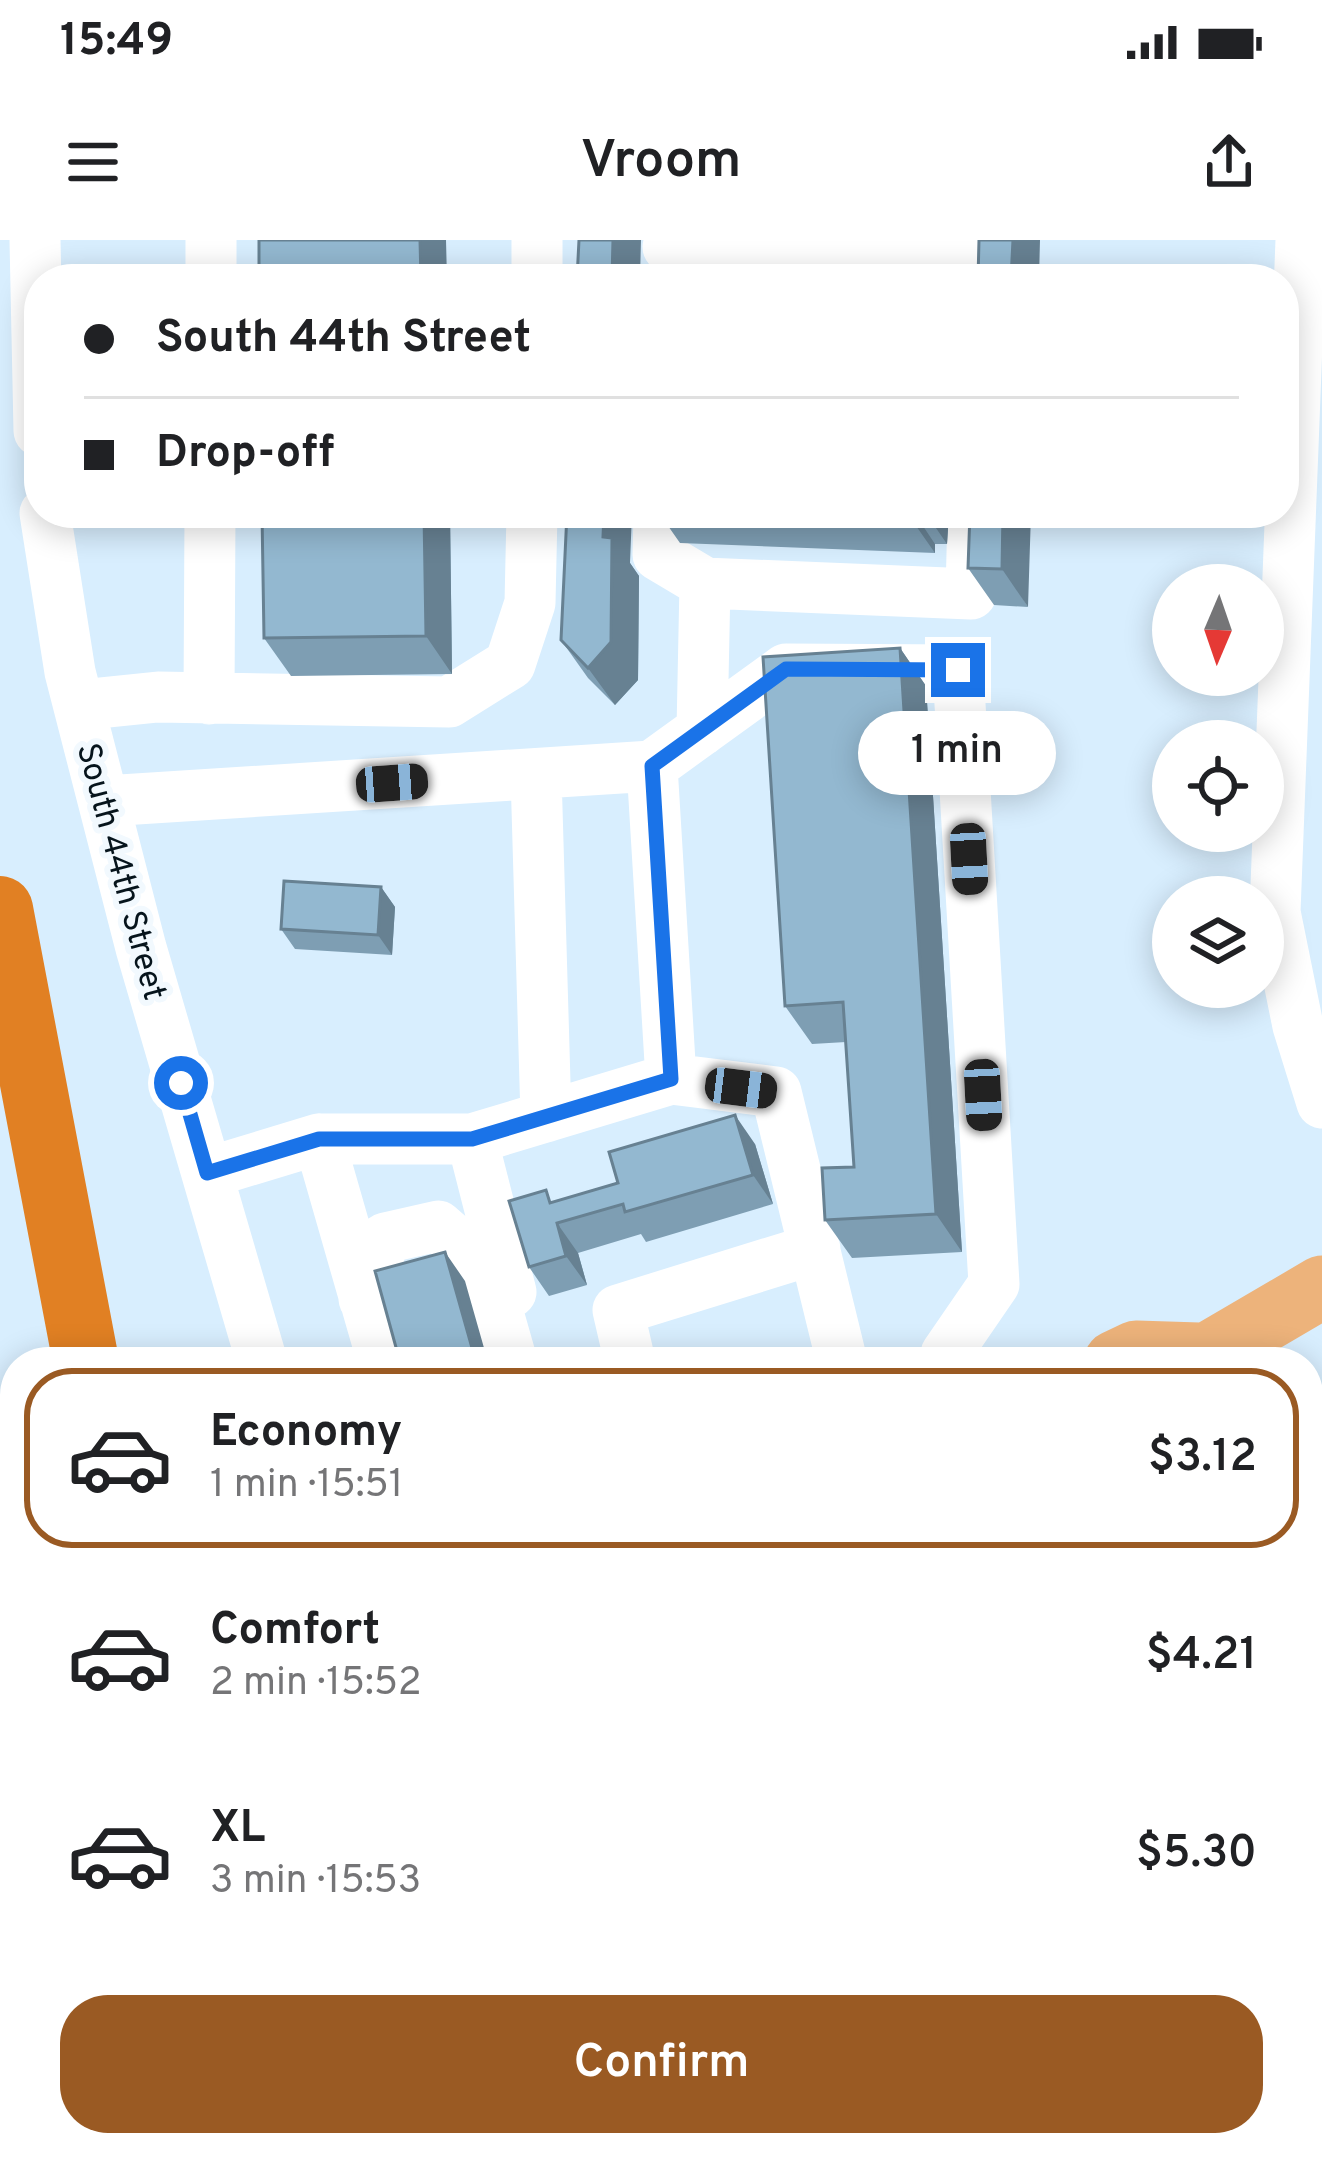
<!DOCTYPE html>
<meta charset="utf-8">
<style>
:root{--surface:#fff;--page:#f6f6f6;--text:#202124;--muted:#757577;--line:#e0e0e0;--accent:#9a5a23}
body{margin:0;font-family:Overpass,sans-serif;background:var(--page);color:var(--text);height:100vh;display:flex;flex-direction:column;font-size:45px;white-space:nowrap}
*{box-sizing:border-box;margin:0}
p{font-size:39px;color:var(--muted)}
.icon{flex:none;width:66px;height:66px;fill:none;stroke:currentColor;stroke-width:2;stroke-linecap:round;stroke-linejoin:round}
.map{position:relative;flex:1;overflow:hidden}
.panel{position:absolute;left:0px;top:1107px;width:1323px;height:810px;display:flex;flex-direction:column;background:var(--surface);border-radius:48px 48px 0 0;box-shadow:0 6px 30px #0003}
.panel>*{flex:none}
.top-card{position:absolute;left:24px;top:24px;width:1275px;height:264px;border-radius:48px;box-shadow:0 6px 30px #0003;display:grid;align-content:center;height:264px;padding:0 60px;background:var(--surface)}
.needle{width:78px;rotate:182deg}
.tools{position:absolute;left:1152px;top:324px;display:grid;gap:24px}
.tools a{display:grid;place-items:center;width:132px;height:132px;border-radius:50%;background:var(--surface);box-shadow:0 6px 30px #0003;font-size:60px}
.end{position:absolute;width:54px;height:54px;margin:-27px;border:15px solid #1a73e8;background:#fff;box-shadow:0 0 0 6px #fff}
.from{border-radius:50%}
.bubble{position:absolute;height:84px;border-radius:42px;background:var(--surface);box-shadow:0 6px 30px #0003;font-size:39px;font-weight:600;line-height:84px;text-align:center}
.car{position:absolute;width:36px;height:72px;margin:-36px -18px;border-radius:15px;box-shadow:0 0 9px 3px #0007;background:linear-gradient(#222 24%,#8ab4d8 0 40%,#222 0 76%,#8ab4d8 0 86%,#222 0)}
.top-card b{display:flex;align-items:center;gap:42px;height:114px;font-size:45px}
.top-card b+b{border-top:3px solid var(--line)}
.top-card i{width:30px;height:30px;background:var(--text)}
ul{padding:21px 0 0;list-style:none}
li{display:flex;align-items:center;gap:36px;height:180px;margin:0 24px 18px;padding:0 36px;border:6px solid transparent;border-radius:48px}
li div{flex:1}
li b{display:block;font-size:45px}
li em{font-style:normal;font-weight:600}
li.selected{border-color:var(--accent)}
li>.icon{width:108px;height:108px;stroke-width:1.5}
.button{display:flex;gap:24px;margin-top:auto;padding:24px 60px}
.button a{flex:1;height:138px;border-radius:48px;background:var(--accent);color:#fff;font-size:48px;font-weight:600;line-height:138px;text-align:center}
.status{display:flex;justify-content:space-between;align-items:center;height:84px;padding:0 60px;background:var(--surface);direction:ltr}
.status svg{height:33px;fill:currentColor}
header{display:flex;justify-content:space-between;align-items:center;height:156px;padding:0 60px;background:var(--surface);font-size:54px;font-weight:600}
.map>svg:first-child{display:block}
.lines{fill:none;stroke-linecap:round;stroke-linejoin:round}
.minor{stroke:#fff;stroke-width:51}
.major{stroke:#edb37b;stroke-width:63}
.highway{stroke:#e18023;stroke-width:66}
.wall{fill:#7e9eb3}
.shaded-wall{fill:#678192}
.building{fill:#93b8d0;stroke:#678192;stroke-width:3}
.route{stroke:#1a73e8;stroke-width:15}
.labels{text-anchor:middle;stroke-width:12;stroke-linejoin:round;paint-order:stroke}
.street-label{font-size:33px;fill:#06141c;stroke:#f2f9fe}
</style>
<div class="status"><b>15:49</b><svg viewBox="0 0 49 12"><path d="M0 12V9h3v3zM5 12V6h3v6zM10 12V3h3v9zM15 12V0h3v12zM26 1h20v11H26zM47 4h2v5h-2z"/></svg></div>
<header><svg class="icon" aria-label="menu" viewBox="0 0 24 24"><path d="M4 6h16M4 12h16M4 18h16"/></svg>Vroom<svg class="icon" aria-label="share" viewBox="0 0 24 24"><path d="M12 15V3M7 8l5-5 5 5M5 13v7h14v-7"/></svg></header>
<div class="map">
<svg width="1322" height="1917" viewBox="0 0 1322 1917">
<rect width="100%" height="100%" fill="#d8eefe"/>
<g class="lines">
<path class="minor" d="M35 0 39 191
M211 0V39
M1301 0 1275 672 1298 786 1322 863
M668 7 982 18
M537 39V0
M45 273 70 432 141 708 262 1122
M659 273 658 315 705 343 971 354 973 273
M209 459 210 273
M80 465 158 457 449 462 510 424 530 363 532 273
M702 490 705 343
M652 526 671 839
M536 534 546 877
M105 561 652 526 786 429 958 430 994 1044 946 1114
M319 899 383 1122
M472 899 511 1052
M207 933 319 899H472L671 839 776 852 842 1122
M364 1059 385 998 438 986 485 1027 512 1122
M630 1122 618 1070 815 1009
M1308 1682 1322 1674
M728 1917 729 1902
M1226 1917V1902"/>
<path class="major" d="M1115 1122 1136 1112 1199 1114
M1194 1122 1322 1047
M0 1659 15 1652"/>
<path class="highway" d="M0 669 86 1122
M157 1917 160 1902"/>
</g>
<path class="wall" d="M450 273 452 434 291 436 264 398Z
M659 273H949L947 304H935V313L680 303Z
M970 273 1028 367 994 365 968 328Z
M630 323 639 336 638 440 615 465 588 438 561 400Z
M900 408 926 446 962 1012 852 1018 825 980 854 927 846 802 812 804 785 766Z
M381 647 395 667 392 715 295 709 281 689Z
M755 904 773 964 646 1002 641 994 578 1013 587 1045 549 1056 529 1027 554 962Z"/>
<path class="shaded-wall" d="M420 0H446L447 39H421Z
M613 0H641L640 39H612Z
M1013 0H1040L1039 39H1011Z
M424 273H450L452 434 426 396Z
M604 273H632L630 323 639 336 638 440 615 465 588 428 603 297Z
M927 273H949L947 304 927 275Z
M1003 273H1031L1028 367 1002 329Z
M915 274 935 304V313L914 283Z
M900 408 926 446 962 1012 936 974Z
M381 647 395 667 392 715 378 695Z
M735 875 755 904 773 964 753 935Z
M557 983 578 1013 587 1045 566 1016Z
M445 1012 465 1041 488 1122H476Z"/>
<path class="building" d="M259 0H420L421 39H259Z
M579 0H613L612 39H577Z
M979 0H1013L1011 39H978Z
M262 273H424L426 396 264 398Z
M567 273H604L603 297 612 298 611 402 588 428 561 400Z
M659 273H927V275L915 274 914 283Z
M970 273H1003L1002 329 968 328Z
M900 408 936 974 825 980 822 928 854 927 843 762 785 766 763 417Z
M284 641 381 647 378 695 281 689Z
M735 875 753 935 625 972 623 964 557 983 566 1016 529 1027 509 961 546 950 550 963 618 943 609 912Z
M445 1012 476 1122H400L375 1031Z"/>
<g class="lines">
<path class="route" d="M181 843 207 933 319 899H472L671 839 652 526 786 429 958 430"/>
</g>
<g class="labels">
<g class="street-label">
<text transform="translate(123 631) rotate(75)" y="12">South 44th Street</text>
</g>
</g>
</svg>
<div class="tools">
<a><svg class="needle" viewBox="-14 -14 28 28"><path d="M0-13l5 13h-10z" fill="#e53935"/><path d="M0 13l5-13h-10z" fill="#757577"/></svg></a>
<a><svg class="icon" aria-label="locate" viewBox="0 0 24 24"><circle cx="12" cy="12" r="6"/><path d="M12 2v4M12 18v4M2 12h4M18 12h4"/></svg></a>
<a><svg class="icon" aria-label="layers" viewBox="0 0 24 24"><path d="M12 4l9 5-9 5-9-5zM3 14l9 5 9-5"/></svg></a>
</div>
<i class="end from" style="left:181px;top:843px"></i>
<i class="end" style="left:958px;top:430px"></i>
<div class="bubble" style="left:858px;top:471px;width:198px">1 min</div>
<i class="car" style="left:392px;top:543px;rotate:86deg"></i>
<i class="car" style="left:969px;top:619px;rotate:177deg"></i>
<i class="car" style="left:741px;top:848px;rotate:97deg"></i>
<i class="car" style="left:983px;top:855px;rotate:177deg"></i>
<div class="top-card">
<b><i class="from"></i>South 44th Street</b>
<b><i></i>Drop-off</b>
</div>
<section class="panel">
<ul>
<li class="selected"><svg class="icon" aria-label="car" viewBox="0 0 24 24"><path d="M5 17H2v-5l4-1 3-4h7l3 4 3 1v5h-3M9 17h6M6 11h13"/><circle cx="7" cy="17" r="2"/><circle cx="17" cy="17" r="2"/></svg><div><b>Economy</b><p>1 min · 15:51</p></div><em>$3.12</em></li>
<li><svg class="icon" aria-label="car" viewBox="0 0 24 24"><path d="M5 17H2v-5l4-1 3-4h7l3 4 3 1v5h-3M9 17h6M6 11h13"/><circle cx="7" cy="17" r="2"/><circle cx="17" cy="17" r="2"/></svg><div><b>Comfort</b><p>2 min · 15:52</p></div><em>$4.21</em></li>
<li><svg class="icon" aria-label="car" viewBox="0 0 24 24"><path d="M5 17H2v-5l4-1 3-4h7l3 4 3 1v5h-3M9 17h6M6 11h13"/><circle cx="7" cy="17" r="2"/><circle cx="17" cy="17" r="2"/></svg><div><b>XL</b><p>3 min · 15:53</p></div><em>$5.30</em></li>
</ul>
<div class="button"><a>Confirm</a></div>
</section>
</div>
